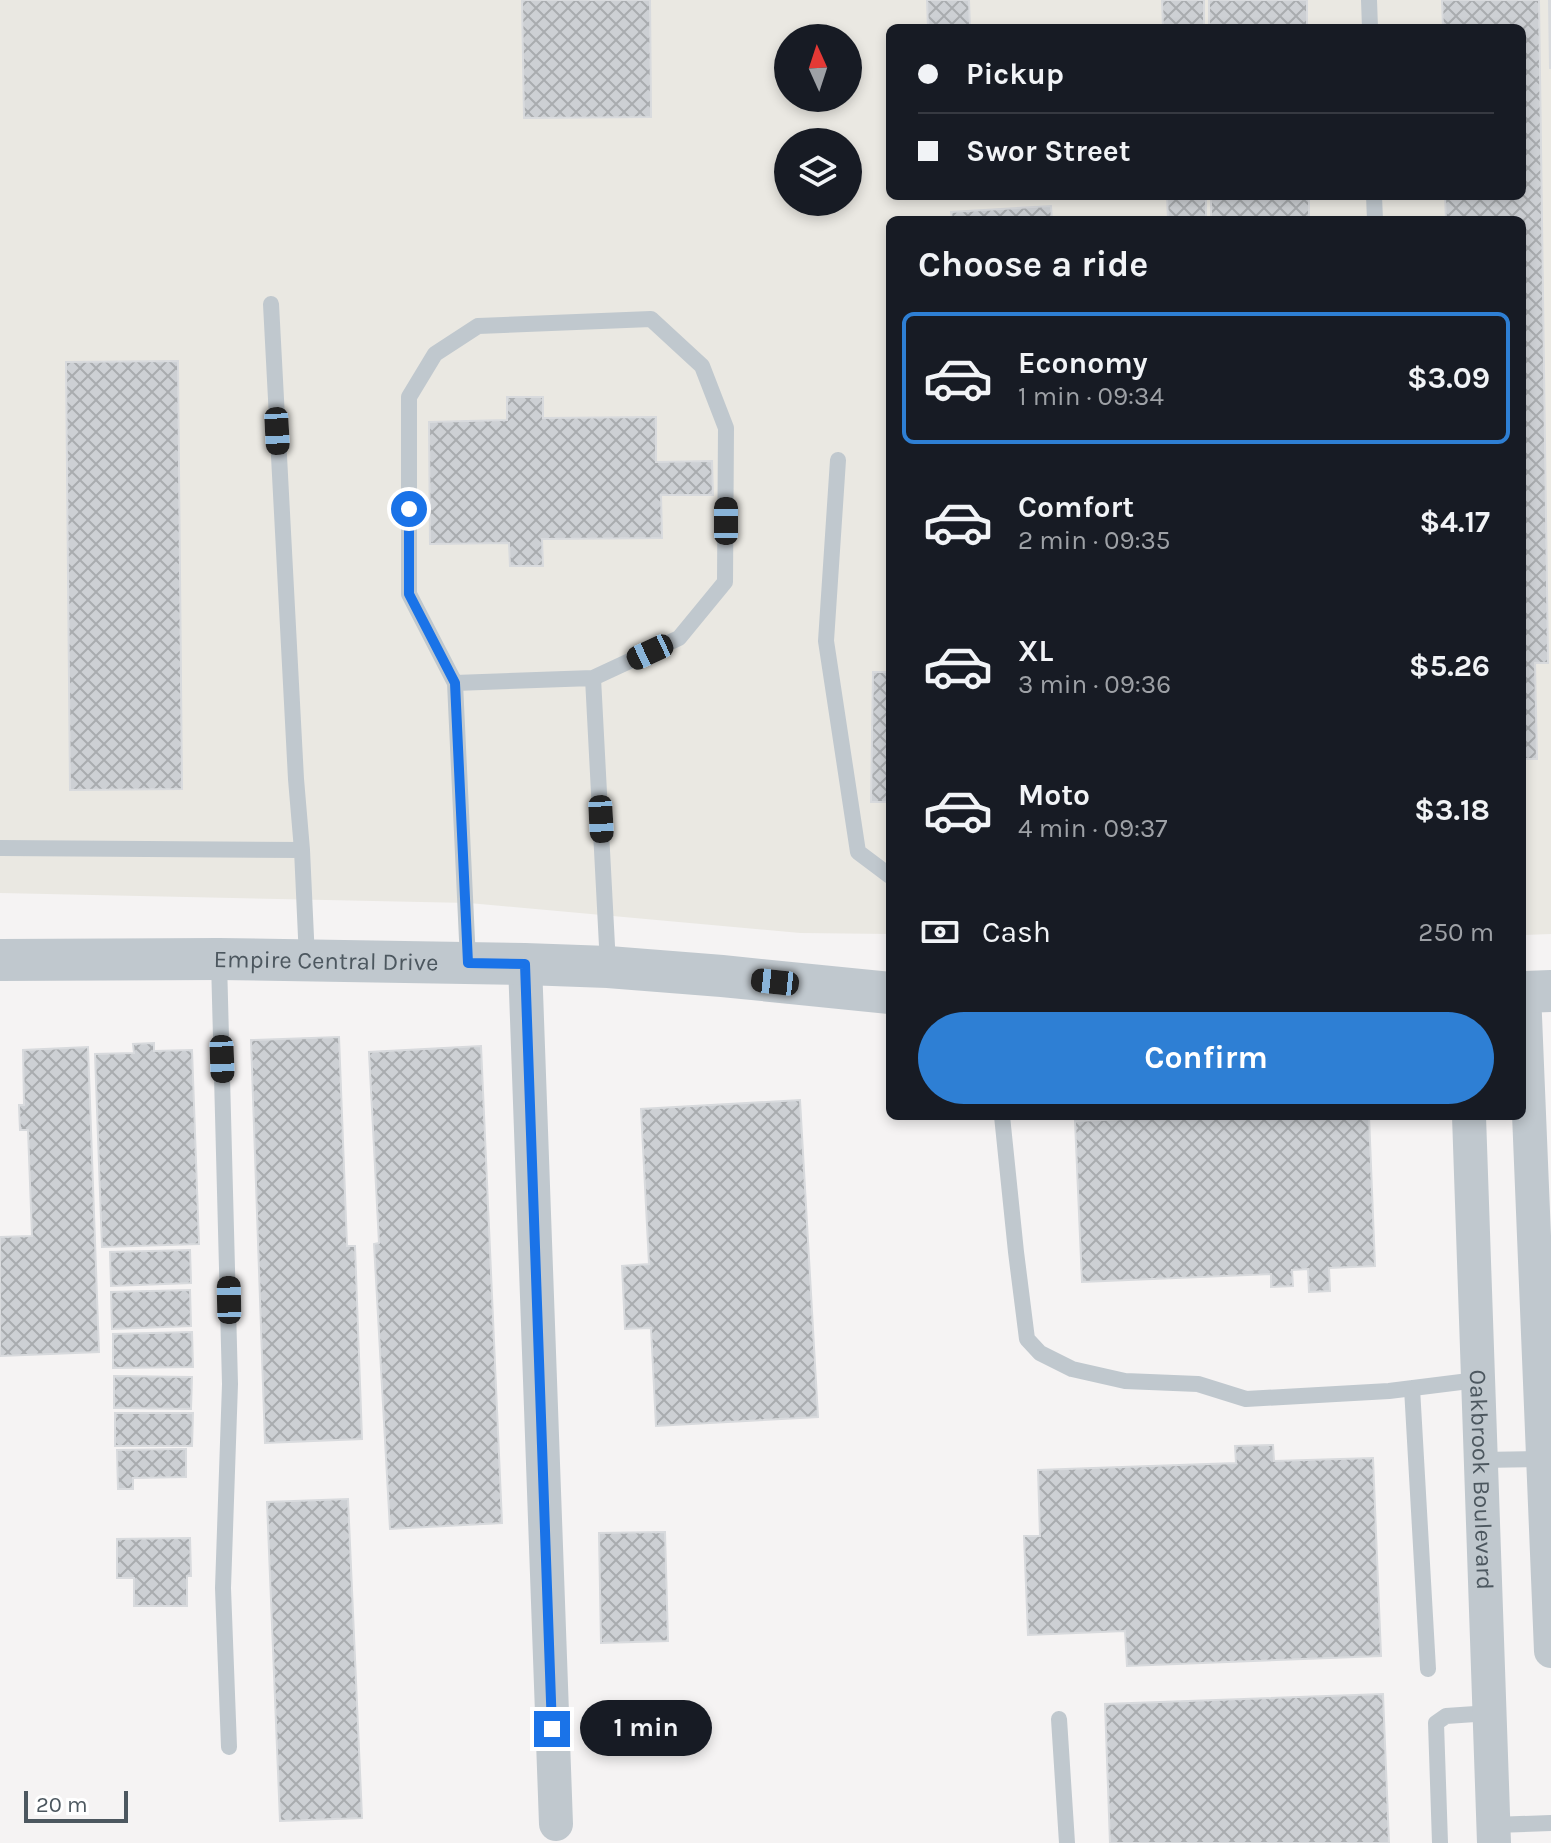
<!DOCTYPE html>
<meta charset="utf-8">
<style>
:root{--surface:#171b24;--page:#242831;--text:#f1f3f6;--muted:#9ea1a6;--line:#363941;--accent:#2e7fd4}
body{margin:0;font-family:Karla,sans-serif;background:var(--page);color:var(--text);height:100vh;display:flex;flex-direction:column;font-size:30px;white-space:nowrap}
*{box-sizing:border-box;margin:0}
p{font-size:26px;color:var(--muted)}
.icon{flex:none;width:44px;height:44px;fill:none;stroke:currentColor;stroke-width:2;stroke-linecap:round;stroke-linejoin:round}
.map{position:relative;flex:1;overflow:hidden}
.details{position:absolute;left:886px;top:216px;width:640px;height:904px;display:flex;flex-direction:column;background:var(--surface);border-radius:12px;box-shadow:0 4px 12px #0003}
.details>*{flex:none}
.top-card{position:absolute;left:886px;top:24px;width:640px;height:176px;border-radius:12px;box-shadow:0 4px 12px #0003;display:grid;align-content:center;height:176px;padding:0 32px;background:var(--surface)}
.needle{width:52px;rotate:357deg}
.controls{position:absolute;left:774px;top:24px;display:grid;gap:16px}
.controls a{display:grid;place-items:center;width:88px;height:88px;border-radius:50%;background:var(--surface);box-shadow:0 4px 12px #0003;font-size:40px}
.scale{position:absolute;left:24px;bottom:20px;width:104px;box-sizing:border-box;padding-left:8px;border:4px solid #4c575f;border-top:0;font-size:22px;line-height:28px;white-space:nowrap;color:#4c575f;-webkit-text-stroke:6px #fff;paint-order:stroke}
.end{position:absolute;width:36px;height:36px;margin:-18px;border:10px solid #1a73e8;background:#fff;box-shadow:0 0 0 4px #fff}
.from{border-radius:50%}
.bubble{position:absolute;height:56px;border-radius:28px;background:var(--surface);box-shadow:0 4px 12px #0003;font-size:26px;font-weight:700;line-height:56px;text-align:center}
.car{position:absolute;width:24px;height:48px;margin:-24px -12px;border-radius:10px;box-shadow:0 0 6px 2px #0007;background:linear-gradient(#222 24%,#8ab4d8 0 40%,#222 0 76%,#8ab4d8 0 86%,#222 0)}
.top-card b{display:flex;align-items:center;gap:28px;height:76px;font-size:30px}
.top-card b+b{border-top:2px solid var(--line)}
.top-card i{width:20px;height:20px;background:var(--text)}
ul{padding:0;list-style:none}
li{display:flex;align-items:center;gap:24px;height:132px;margin:0 16px 12px;padding:0 16px;border:4px solid transparent;border-radius:12px}
li div{flex:1}
li b{display:block;font-size:30px}
li em{font-style:normal;font-weight:700}
li.active{border-color:var(--accent)}
li>.icon{width:72px;height:72px;stroke-width:1.5}
h2{padding:0 32px;font-size:36px;line-height:96px}
.pay{display:flex;align-items:center;gap:20px;height:88px;padding:0 32px;font-size:30px}
.pay p{margin-inline-start:auto}
.action{display:flex;gap:16px;margin-top:auto;padding:16px 32px}
.action a{flex:1;height:92px;border-radius:48px;background:var(--accent);color:#fff;font-size:32px;font-weight:700;line-height:92px;text-align:center}
.map>svg:first-child{display:block}
.commercial{fill:#eae8e2;fill-rule:evenodd}
.building{fill:url(#building-cross-hatch);stroke:#d8dadd;stroke-width:2}
.lines{fill:none;stroke-linecap:round;stroke-linejoin:round}
.service{stroke:#c0c8ce;stroke-width:16}
.minor{stroke:#c0c8ce;stroke-width:34}
.tertiary{stroke:#c0c8ce;stroke-width:42}
.route{stroke:#1a73e8;stroke-width:10}
.labels{text-anchor:middle;stroke-width:8;stroke-linejoin:round;paint-order:stroke}
.street-label{font-size:24px;fill:#4c575f;stroke:#fff}
</style>
<div class="map">
<svg width="1551" height="1843" viewBox="0 0 1551 1843">
<defs>
<pattern id="building-cross-hatch" width="8" height="8" patternUnits="userSpaceOnUse" patternTransform="scale(2)"><rect width="8" height="8" fill="#cdd0d4"/><path d="M0 0l8 8M0 8l8-8" fill="none" stroke="#a9acaf"/></pattern>
</defs>
<rect width="100%" height="100%" fill="#f5f3f3"/>
<path class="commercial" d="M0 0H1551V934L1522 935V220H890V934L800 933 469 903 0 893ZM890 28H1522V196H890ZM788 38H848V98H788ZM788 142H848V202H788Z"/>
<path class="building" d="M522 0H650L651 117 524 118Z
M927 0H969L970 28H928Z
M1162 0H1204V28H1163Z
M1209 0H1307V28H1209Z
M1442 0H1539L1548 663H1535L1537 759H1522V220H1446L1445 196H1522V28H1443Z
M1549 0H1551V68H1550Z
M1167 196H1206V218L1168 220Z
M1211 196H1309V220H1211Z
M1051 206 1052 220H952L951 212Z
M178 361 182 789 70 790 66 362Z
M507 397H543V418L656 417V462L712 461 713 495H661L662 538 542 539 543 566H510L509 543 430 544 429 422 507 420Z
M873 672H890V802H871Z
M339 1037 347 1246H355L362 1439 265 1443 251 1040Z
M154 1043V1051L192 1050 199 1244 102 1247 95 1054 134 1053 133 1044Z
M481 1046 502 1523 390 1529 374 1244 379 1243 369 1052Z
M88 1047 99 1352 0 1356V1237L32 1236 28 1130H20L19 1105H24L23 1050Z
M800 1100 818 1417 656 1426 651 1328 625 1329 622 1266 649 1264 641 1109Z
M1203 1116H1369L1375 1266 1329 1268 1330 1291 1309 1292 1308 1269 1292 1270 1293 1286 1271 1287V1274L1082 1282 1075 1121Z
M190 1250 191 1283 111 1286 110 1252Z
M190 1290 191 1326 112 1329 111 1292Z
M192 1332 193 1367 113 1368V1334Z
M114 1376 192 1377 191 1409 114 1408Z
M115 1413H193L192 1446H115Z
M1273 1445 1274 1461 1373 1458 1381 1656 1127 1666 1125 1631 1028 1635 1024 1536H1040L1038 1470 1236 1463 1235 1446Z
M186 1449V1477L133 1478V1489H118L117 1450Z
M348 1499 362 1818 280 1821 267 1502Z
M665 1532 668 1641 601 1643 599 1533Z
M190 1538 191 1576H187V1606H134V1578H117V1539Z
M1383 1694 1389 1843H1110L1105 1704Z"/>
<g class="lines">
<path class="service" d="M1369 0 1370 28
M1374 196 1375 220
M271 304 296 779 302 850
M838 460 826 641 858 852 890 876
M593 678 455 683 409 594V397L435 354 478 326 651 319 702 366 726 428 725 582 679 638 593 678 608 965
M455 683 468 961
M0 848 302 850 307 959
M219 961 230 1384 223 1588 229 1747
M1002 1116 1016 1252 1027 1339 1040 1353 1072 1369 1125 1381 1198 1384 1246 1399 1389 1391 1477 1380
M1412 1388 1428 1669
M1481 1460 1547 1459
M1059 1719 1067 1843
M1494 1825 1551 1823
M1440 1843 1436 1723 1446 1716 1490 1713"/>
<g class="minor">
<path d="M525 964 556 1824"/>
<path d="M1524 992 1551 1651"/>
<path id="s1" d="M1469 1116 1494 1843"/>
</g>
<g class="tertiary">
<path id="s2" d="M0 960 219 959 525 964 608 967 722 976 890 993"/>
<path d="M1522 992 1551 991"/>
</g>
</g>
<g class="lines">
<path class="route" d="M409 509V594L455 683 468 963 525 964 552 1729"/>
</g>
<g class="labels">
<g class="street-label">
<text dy="8" stroke="none"><textPath href="#s2" startOffset="326">Empire Central Drive</textPath></text>
<text dy="8" stroke="none"><textPath href="#s1" startOffset="364">Oakbrook Boulevard</textPath></text>
</g>
</g>
</svg>
<div class="controls">
<a><svg class="needle" viewBox="-14 -14 28 28"><path d="M0-13l5 13h-10z" fill="#e53935"/><path d="M0 13l5-13h-10z" fill="#9ea1a6"/></svg></a>
<a><svg class="icon" aria-label="layers" viewBox="0 0 24 24"><path d="M12 4l9 5-9 5-9-5zM3 14l9 5 9-5"/></svg></a>
</div>
<div class="scale">20 m</div>
<i class="end from" style="left:409px;top:509px"></i>
<i class="end" style="left:552px;top:1729px"></i>
<div class="bubble" style="left:580px;top:1700px;width:132px">1 min</div>
<i class="car" style="left:277px;top:431px;rotate:177deg"></i>
<i class="car" style="left:726px;top:521px;rotate:0deg"></i>
<i class="car" style="left:650px;top:652px;rotate:245deg"></i>
<i class="car" style="left:601px;top:819px;rotate:177deg"></i>
<i class="car" style="left:775px;top:982px;rotate:276deg"></i>
<i class="car" style="left:222px;top:1059px;rotate:178deg"></i>
<i class="car" style="left:229px;top:1300px;rotate:359deg"></i>
<div class="top-card">
<b><i class="from"></i>Pickup</b>
<b><i></i>Swor Street</b>
</div>
<section class="details">
<h2>Choose a ride</h2>
<ul>
<li class="active"><svg class="icon" aria-label="car" viewBox="0 0 24 24"><path d="M5 17H2v-5l4-1 3-4h7l3 4 3 1v5h-3M9 17h6M6 11h13"/><circle cx="7" cy="17" r="2"/><circle cx="17" cy="17" r="2"/></svg><div><b>Economy</b><p>1 min · 09:34</p></div><em>$3.09</em></li>
<li><svg class="icon" aria-label="car" viewBox="0 0 24 24"><path d="M5 17H2v-5l4-1 3-4h7l3 4 3 1v5h-3M9 17h6M6 11h13"/><circle cx="7" cy="17" r="2"/><circle cx="17" cy="17" r="2"/></svg><div><b>Comfort</b><p>2 min · 09:35</p></div><em>$4.17</em></li>
<li><svg class="icon" aria-label="car" viewBox="0 0 24 24"><path d="M5 17H2v-5l4-1 3-4h7l3 4 3 1v5h-3M9 17h6M6 11h13"/><circle cx="7" cy="17" r="2"/><circle cx="17" cy="17" r="2"/></svg><div><b>XL</b><p>3 min · 09:36</p></div><em>$5.26</em></li>
<li><svg class="icon" aria-label="car" viewBox="0 0 24 24"><path d="M5 17H2v-5l4-1 3-4h7l3 4 3 1v5h-3M9 17h6M6 11h13"/><circle cx="7" cy="17" r="2"/><circle cx="17" cy="17" r="2"/></svg><div><b>Moto</b><p>4 min · 09:37</p></div><em>$3.18</em></li>
</ul>
<div class="pay"><svg class="icon" aria-label="cash" viewBox="0 0 24 24"><path d="M3 7h18v10H3z"/><circle cx="12" cy="12" r="2"/></svg>Cash<p>250 m</p></div>
<div class="action"><a>Confirm</a></div>
</section>
</div>
